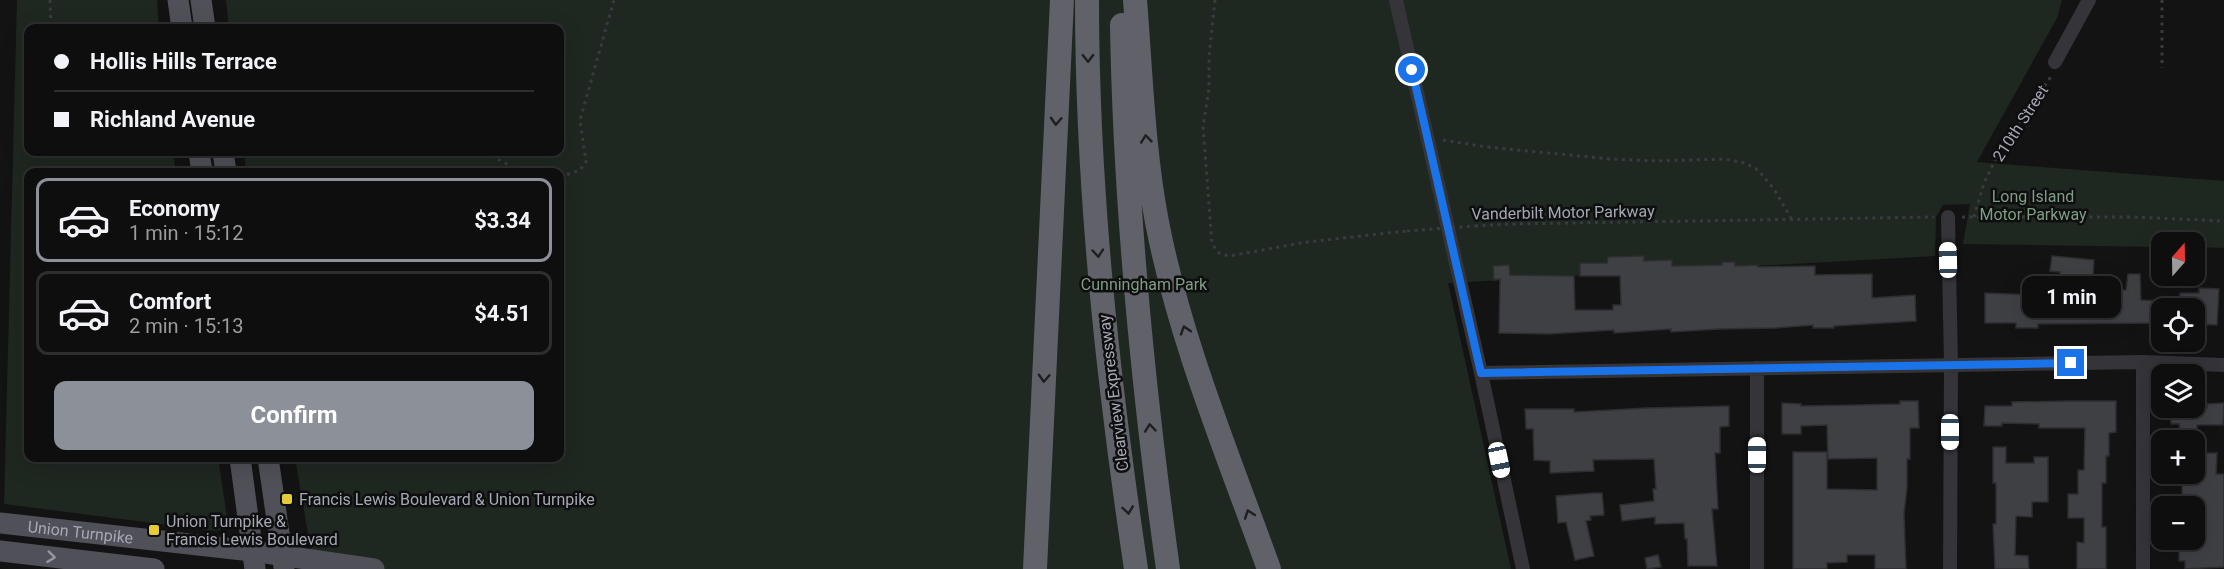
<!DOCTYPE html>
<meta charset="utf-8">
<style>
:root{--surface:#0e0e0f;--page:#1c1c1d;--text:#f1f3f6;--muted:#9b9c9e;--line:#2e2e2f;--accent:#8c9099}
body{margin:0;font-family:Roboto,sans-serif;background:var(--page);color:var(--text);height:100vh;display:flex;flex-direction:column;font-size:22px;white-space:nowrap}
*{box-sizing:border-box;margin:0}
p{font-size:20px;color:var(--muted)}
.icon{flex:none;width:33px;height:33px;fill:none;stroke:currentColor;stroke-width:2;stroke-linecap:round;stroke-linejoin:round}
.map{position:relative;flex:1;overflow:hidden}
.drawer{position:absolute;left:24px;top:168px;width:540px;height:294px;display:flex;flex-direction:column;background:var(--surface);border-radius:12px;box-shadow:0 6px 24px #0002,0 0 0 2px var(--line)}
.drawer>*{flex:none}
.guide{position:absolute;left:24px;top:24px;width:540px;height:132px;border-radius:12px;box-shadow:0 6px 24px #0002,0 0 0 2px var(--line);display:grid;align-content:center;height:132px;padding:0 30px;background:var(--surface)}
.needle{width:39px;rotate:20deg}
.tools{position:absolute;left:2151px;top:232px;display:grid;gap:12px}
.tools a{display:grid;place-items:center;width:54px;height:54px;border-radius:12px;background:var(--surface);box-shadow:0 6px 24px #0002,0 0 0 2px var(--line);font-size:30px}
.end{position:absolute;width:27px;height:27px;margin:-14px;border:8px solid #1a73e8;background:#fff;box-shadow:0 0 0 3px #fff}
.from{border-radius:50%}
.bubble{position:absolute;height:42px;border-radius:12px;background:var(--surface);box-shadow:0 6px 24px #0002,0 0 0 2px var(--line);font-size:20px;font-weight:700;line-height:42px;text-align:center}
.car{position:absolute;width:18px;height:36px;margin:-18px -9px;border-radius:8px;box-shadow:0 0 4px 2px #0007;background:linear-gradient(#fff 24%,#345 0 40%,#fff 0 76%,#345 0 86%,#fff 0)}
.guide b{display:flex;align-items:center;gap:21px;height:57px;font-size:22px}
.guide b+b{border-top:2px solid var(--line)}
.guide i{width:15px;height:15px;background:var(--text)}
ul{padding:10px 0 0;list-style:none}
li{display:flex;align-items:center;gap:18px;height:84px;margin:0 12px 9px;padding:0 18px;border:3px solid var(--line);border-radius:12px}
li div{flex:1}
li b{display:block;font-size:22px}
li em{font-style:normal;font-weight:700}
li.active{border-color:var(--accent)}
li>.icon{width:54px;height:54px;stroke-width:1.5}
.button{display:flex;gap:12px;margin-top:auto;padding:12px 30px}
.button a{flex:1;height:69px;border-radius:12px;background:var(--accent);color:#fff;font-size:24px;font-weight:700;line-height:69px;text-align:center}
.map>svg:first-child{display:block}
.green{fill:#1f2721}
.building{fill:#3f4044;stroke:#2e2d30;stroke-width:1.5}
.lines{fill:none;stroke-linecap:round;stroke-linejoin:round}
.path{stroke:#3a3b40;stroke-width:3;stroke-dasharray:3 4.5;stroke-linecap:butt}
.street{stroke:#343439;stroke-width:14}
.primary{stroke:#505058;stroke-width:21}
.highway{stroke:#606169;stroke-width:24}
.path-bridge{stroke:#3a3b40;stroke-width:3;stroke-dasharray:3 4.5;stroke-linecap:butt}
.oneway{stroke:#1e1f21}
.oneway2{stroke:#9496a2}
.route{stroke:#1a73e8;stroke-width:8}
.poi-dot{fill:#e3cb3c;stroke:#0e0e0f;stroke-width:2}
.labels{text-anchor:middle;stroke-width:5;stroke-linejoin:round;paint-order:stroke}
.street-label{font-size:16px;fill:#a5a7b4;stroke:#0e0e0f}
.park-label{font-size:16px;fill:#7e9d86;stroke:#0e0e0f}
.poi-label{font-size:16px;fill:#a5a7b4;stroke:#0e0e0f;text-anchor:start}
</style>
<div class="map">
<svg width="2224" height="569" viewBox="0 0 2224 569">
<rect width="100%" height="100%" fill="#131314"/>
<path class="green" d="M17 0H157L159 28H28V152H173L176 172H28V458H218L227 517C226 526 224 530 215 531L4 504Z
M226 0H2062L2057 18 1977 162 2224 181V248L2195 247 2194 243H2162L2161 247 1963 244 1970 204 1943 205 1936 217 1935 256 1448 283 1511 569H314L295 458H560V172H246L244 152H560V28H229Z"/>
<path class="building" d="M1644 256V261L1672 260V266L1722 265V262H1735V266L1758 265V267L1815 266V275L1872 274V298L1915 295 1916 321 1834 326V328H1813V325L1776 328 1719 329 1671 332V329L1614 333V330L1548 334 1499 333 1500 279 1494 280 1493 266 1509 265 1510 275 1574 276 1575 310H1613V305H1621L1620 276H1580V263H1607L1608 257Z
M2052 256 2094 260 2092 291 2126 290 2128 274H2140L2141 300 2162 301V323L2038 324V328H2016V323H1985V293L2035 295 2037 309H2060V272L2050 271Z
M2199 288 2219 289 2217 325 2197 324 2198 309H2176L2177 297H2180V293H2199Z
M1900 401H1918L1919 428H1910V459H1907V487L1904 514 1906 569H1875V555H1847V562L1827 563V569H1793V452H1827V489L1877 490V458L1828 459 1827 425 1801 426V434H1782V403L1801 404V406L1858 405 1900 404Z
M2068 401H2116V432L2109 433V456H2106V483H2102V527H2106V569H2077V542L2084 543V518H2068V494H2078V470H2084L2085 428H2039V424L2002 423V426H1984L1985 406H2012V402Z
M2224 403 2223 425H2197V430H2180L2179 424H2171V408H2207V404Z
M1729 406V426L1720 427V453H1715L1718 509H1712L1717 566H1688L1687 539H1685L1684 523 1655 524V517L1622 521 1620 505 1654 501 1653 489H1656L1654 459 1593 460 1594 471 1550 473V461L1534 460 1533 429H1526L1525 409H1574V412L1647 408Z
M1993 447H2006V463H2034V457H2048V502H2032V517L2016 516 2015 555 2028 556 2029 569H1995L1993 524H1996V483H1993Z
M2194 453H2217L2216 474H2224V567L2185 569V561H2179V540H2194V501H2182V482H2194Z
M1595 493H1602L1604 515 1590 516 1591 520 1586 521 1594 556 1575 560 1566 522 1558 523 1556 496Z
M1658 555 1661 567 1647 569 1645 558Z"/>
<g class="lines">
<path class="path" d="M50 0 51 28
M1215 0 1209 56V89L1203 126 1212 244 1219 253 1229 256 1307 242 1407 231
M2162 0V68
M1443 140 1487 147 1610 159 1655 161 1725 159 1745 163 1758 170 1774 189 1792 220
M485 152 521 172
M560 177 580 170 586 162 580 120 614 0
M1962 217H2131L2224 221
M1974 217 1984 183 1998 154 2052 75
M1475 226 1509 224 1934 217"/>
<path class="street" d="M1396 0 1481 373 1523 569
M2055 62 2089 0
M1948 217 1951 364 1950 569
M2143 362V569
M1481 373 2143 362 2224 365
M1757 569V368"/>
<g class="primary">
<path d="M178 0 182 28"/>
<path d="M201 0 205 28"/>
<path d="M199 152 202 172"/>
<path d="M223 152 226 172"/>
<path d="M240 458 255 569"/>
<path d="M268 458 284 567"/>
<path id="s1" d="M0 523 252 551 374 569"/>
<path d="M0 551 154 569"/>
</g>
<path class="highway" d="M1087 0C1087 190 1108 381 1136 569
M1135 0C1141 74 1143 149 1157 222 1180 341 1228 455 1269 569
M1122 25C1125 207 1143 389 1168 569
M1035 569 1062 0"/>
<path class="path-bridge" d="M1407 231 1475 226"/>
</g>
<defs><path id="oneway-chevron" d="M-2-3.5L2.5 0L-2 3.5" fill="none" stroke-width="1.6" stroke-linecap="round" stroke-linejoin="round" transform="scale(1.5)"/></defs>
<g class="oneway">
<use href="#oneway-chevron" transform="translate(1088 58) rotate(89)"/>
<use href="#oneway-chevron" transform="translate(1056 121) rotate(93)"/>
<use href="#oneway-chevron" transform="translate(1146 139) rotate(-96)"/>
<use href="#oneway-chevron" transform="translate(1098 253) rotate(85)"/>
<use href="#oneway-chevron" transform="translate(1185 330) rotate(-108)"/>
<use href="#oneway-chevron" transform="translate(1044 378) rotate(93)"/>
<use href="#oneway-chevron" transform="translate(1150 428) rotate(-96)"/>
<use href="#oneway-chevron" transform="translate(1128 510) rotate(82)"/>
<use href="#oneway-chevron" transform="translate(1249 514) rotate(-110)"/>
</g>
<use class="oneway2" href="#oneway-chevron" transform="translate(51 557) rotate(7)"/>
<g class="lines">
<path class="route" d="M1412 70 1481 373 2071 363"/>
</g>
<g class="poi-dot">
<rect x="281" y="493" width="12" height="12" rx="3"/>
<rect x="148" y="524" width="12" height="12" rx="3"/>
</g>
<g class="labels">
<g class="street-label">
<text transform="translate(2020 123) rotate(-57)" y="6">210th Street</text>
<text transform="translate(1563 212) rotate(-1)" y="6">Vanderbilt Motor Parkway</text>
<text transform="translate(1113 393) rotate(-97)" y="6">Clearview Expressway</text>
<text dy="6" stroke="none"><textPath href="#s1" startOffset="81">Union Turnpike</textPath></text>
</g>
<g class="park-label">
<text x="2033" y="202">Long Island<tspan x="2033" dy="18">Motor Parkway</tspan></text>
<text x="1144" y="290">Cunningham Park</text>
</g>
<g class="poi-label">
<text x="299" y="505">Francis Lewis Boulevard &amp; Union Turnpike</text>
<text x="166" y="527">Union Turnpike &amp;<tspan x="166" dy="18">Francis Lewis Boulevard</tspan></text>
</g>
</g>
</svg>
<div class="tools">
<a><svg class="needle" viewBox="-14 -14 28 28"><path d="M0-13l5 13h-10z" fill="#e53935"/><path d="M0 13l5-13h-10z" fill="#9b9c9e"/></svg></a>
<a><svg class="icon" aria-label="locate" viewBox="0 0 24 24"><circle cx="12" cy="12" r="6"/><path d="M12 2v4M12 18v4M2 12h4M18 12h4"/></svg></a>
<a><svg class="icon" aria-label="layers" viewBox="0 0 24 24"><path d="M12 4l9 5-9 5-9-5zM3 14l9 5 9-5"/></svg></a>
<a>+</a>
<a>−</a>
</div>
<i class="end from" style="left:1412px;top:70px"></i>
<i class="end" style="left:2071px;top:363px"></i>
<div class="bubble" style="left:2022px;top:276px;width:99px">1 min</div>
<i class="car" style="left:1948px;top:260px;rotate:359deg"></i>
<i class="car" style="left:1950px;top:432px;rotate:180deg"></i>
<i class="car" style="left:1757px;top:455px;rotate:0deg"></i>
<i class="car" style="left:1499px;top:460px;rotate:168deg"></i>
<div class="guide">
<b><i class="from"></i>Hollis Hills Terrace</b>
<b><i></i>Richland Avenue</b>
</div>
<section class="drawer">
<ul>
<li class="active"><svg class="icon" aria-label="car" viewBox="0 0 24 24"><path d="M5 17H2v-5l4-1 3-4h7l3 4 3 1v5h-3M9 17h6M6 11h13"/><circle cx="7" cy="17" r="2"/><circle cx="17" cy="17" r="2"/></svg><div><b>Economy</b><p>1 min · 15:12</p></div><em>$3.34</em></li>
<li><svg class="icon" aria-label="car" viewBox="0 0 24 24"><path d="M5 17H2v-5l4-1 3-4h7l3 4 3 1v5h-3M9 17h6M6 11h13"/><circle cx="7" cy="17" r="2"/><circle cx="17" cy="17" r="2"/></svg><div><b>Comfort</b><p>2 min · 15:13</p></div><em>$4.51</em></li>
</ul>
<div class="button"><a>Confirm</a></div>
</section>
</div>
